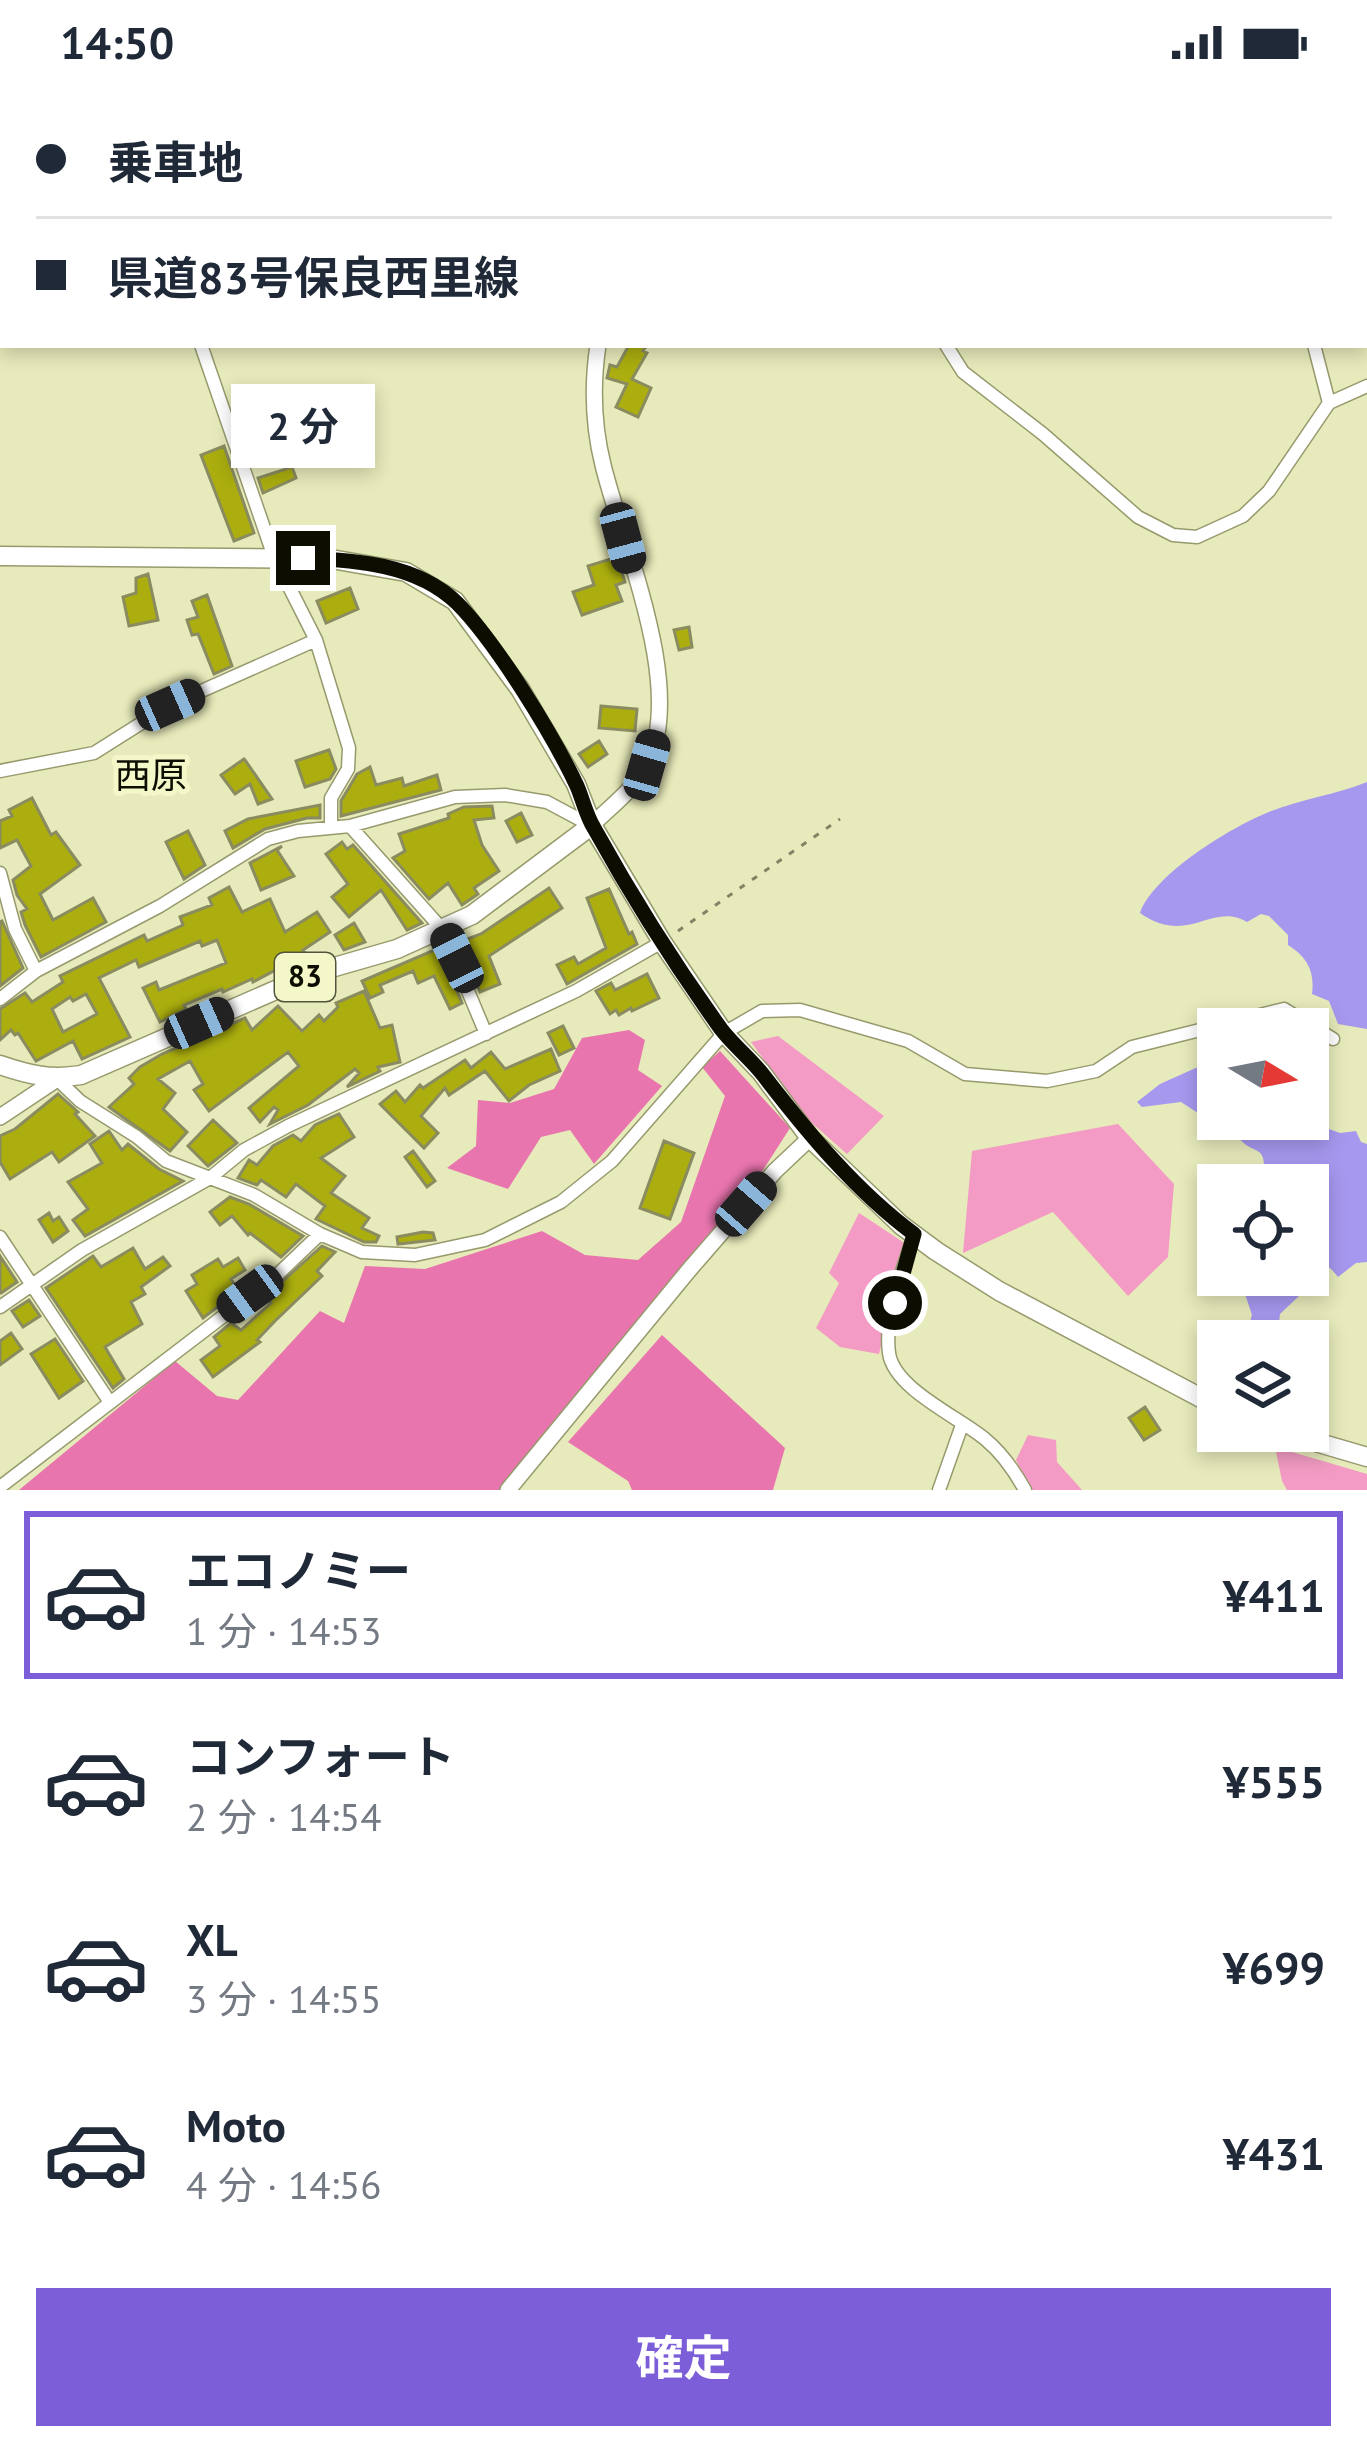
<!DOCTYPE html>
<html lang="ja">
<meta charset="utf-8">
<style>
:root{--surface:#fff;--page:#f2f2f3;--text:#1f2937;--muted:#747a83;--line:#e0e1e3;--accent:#7b5ed8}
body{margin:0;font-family:"PT Sans","Noto Sans JP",sans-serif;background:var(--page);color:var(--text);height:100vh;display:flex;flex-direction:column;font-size:45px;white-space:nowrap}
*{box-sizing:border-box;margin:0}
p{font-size:39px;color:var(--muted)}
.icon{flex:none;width:66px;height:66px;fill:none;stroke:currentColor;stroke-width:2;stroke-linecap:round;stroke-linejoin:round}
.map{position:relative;height:1406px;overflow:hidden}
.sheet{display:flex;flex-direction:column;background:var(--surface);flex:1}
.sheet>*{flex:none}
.top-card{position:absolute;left:0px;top:0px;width:1368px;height:264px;box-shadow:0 6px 18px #0003;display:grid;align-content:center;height:264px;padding:0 36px;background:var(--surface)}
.needle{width:78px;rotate:100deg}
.tools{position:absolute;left:1197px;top:924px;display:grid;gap:24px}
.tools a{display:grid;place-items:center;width:132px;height:132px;border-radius:0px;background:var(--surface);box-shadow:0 6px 18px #0003;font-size:60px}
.end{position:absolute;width:54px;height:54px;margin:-27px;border:15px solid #0d0e01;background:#fff;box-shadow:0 0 0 6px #fff}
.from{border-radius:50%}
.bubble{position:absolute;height:84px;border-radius:0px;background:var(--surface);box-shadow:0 6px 18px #0003;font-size:39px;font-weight:700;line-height:84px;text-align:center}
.car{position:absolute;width:36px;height:72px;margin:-36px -18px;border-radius:15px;box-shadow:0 0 9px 3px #0007;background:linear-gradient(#222 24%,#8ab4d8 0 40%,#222 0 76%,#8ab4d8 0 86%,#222 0)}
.top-card b{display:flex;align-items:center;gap:42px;height:114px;font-size:45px}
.top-card b+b{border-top:3px solid var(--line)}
.top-card i{width:30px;height:30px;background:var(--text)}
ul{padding:21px 0 0;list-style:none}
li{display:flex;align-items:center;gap:36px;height:168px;margin:0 24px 18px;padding:0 12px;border:6px solid transparent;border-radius:0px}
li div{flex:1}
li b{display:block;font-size:45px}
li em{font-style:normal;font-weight:700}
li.selected{border-color:var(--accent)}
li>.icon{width:108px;height:108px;stroke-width:1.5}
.primary-button{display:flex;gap:24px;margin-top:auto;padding:24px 36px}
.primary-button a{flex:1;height:138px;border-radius:0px;background:var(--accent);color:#fff;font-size:48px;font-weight:700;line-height:138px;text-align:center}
.status{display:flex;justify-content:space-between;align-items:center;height:84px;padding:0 60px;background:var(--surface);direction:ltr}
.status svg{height:33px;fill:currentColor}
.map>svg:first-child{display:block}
.green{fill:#f39bc4}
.forest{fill:#e975ae}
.water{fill:#a798ef}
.building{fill:#abae0e;stroke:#8a8c60;stroke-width:3;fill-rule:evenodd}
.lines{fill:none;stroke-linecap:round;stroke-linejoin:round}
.minor-casing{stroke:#979a6d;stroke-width:15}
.tertiary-casing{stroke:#979a6d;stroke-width:18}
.primary-casing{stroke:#979a6d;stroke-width:21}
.path{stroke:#818364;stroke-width:3;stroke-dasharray:6 9;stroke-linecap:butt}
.minor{stroke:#fff;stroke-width:12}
.tertiary{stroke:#fff;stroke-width:15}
.primary{stroke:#fff;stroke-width:18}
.route{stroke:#0d0e01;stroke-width:15}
.labels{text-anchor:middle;stroke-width:10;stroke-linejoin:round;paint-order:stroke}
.shield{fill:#f4f7c7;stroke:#52543c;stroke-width:3}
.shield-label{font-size:30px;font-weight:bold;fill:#0d0e01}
.neighbourhood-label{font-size:36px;fill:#0d0e01;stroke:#f4f7c7}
</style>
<div class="status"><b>14:50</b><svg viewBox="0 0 49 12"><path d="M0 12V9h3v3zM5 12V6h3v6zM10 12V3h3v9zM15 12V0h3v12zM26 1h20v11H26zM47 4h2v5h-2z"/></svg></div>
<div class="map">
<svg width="1367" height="1406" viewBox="0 0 1367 1406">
<rect width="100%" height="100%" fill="#e7eaba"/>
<path class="green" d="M778 952 884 1032 847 1070 805 1033 751 958Z
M1118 1040 1174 1100 1168 1173 1128 1212 1053 1128 963 1169 972 1067Z
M859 1129 906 1160 879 1270 840 1263 816 1244 839 1199 829 1189Z
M1028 1351 1056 1356 1057 1378 1082 1406H1030L1016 1376Z
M1275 1363 1367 1390V1406H1287L1282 1397Z"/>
<path class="forest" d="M629 946 645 956 638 986 662 1002 594 1080 570 1046 541 1053 508 1105 447 1084 476 1062 478 1016 510 1019 554 1005 582 954Z
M720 967 790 1044 749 1108 500 1406H19L175 1277 217 1312 238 1316 320 1227 344 1239 365 1182 425 1185 542 1147 585 1171 638 1176 681 1138 725 1012 702 983Z
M662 1251 785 1364 773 1406H632L628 1397 568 1358Z"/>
<path class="water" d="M1367 698V945L1338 940 1329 917 1312 910C1315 887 1307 873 1288 861V851L1269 832 1261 830 1247 838C1211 817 1189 863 1140 829 1154 790 1231 743 1269 728 1301 715 1335 711 1367 698Z
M1218 974V1030L1201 1031 1181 1018 1142 1023 1137 1018 1160 1000Z
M1308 984 1314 985V1002L1327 1014 1322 1029 1329 1045 1340 1049 1356 1047 1361 1058 1367 1060V1178L1356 1179 1338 1193C1329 1181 1322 1177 1308 1184V1101H1263C1268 1054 1256 1076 1237 1052 1233 1046 1231 1040 1225 1035H1308Z
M1253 1191H1302L1299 1212 1280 1230 1277 1257H1244L1252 1231 1244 1207Z"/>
<path class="building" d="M629 261H647L643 267 647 269 632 295 651 304 638 333 616 323 627 300 607 294 610 281 617 283Z
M224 362 254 449 234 457 201 371Z
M292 383 296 394 263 409 258 394Z
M617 473 625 498 616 501 622 517 582 531 573 508 594 501 588 482Z
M148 490 158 536 129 542 123 513 136 509V494Z
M350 504 358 525 326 539 317 517Z
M207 511 232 582 214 590 198 550 192 551 187 536 198 533 192 517Z
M689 543 692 563 679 566 674 546Z
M601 622 637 625 635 647 599 644Z
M599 657 607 670 588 683 579 670Z
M329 666 336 685 330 695 305 703 296 677Z
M244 675 245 676 272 715 258 720 250 700 235 710 221 691Z
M370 683 376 701 402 694 404 702 437 691 441 706 341 732V717L357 690Z
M32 714 51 751 56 748 80 781 40 810 53 836 93 814 106 838 41 873 25 841 21 828 27 825 17 811 13 796 31 782 17 756 0 764V737L12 732 9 726Z
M320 721V734H307L265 745 233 764 225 747 248 735Z
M492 722 494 734 474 736 482 761 499 787 474 804 478 810 462 821 448 799 429 815 393 774 405 767 399 750 449 734 448 730 464 723Z
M521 729 532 751 517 758 506 737Z
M188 747 205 781 184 795 166 758Z
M342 758 347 765 353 761 422 839 407 846 381 806 349 833 332 813 348 800 326 770Z
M282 762 277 766 294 792 261 806 250 779Z
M229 803 242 828 270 815 285 848 317 828 330 848 303 866 310 875 304 879 291 885 287 880 253 898 252 895 223 908 222 905 184 921 186 925 160 938 143 904 156 898 159 906 226 879 217 856 202 862 200 857 139 883 136 876 99 894 130 953 82 975 73 957 36 977 18 949 15 951 11 946 0 956V925L25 909 32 918 63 898 60 892 144 851 147 857 183 841 180 833 212 821 209 814ZM86 910 97 930 63 948 52 925 70 913 73 917Z
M549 804 562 824 489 872 500 900 480 908 459 858 481 850Z
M609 805 629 850 632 848 637 860 567 900 557 881 574 873 578 880 606 864 587 814Z
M2 837 23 884 0 902V838Z
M354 839 365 858 344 866 335 851Z
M439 864 462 919 450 925 434 892 418 899 413 887 380 901 383 908 370 914 362 897Z
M647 890 659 914 632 927 631 924 619 931 616 926 610 930 596 907 611 899 615 906Z
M364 907 380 944 392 941 400 978 378 983 380 987 347 1003 359 989 355 985 308 1021 270 1040 278 1026 274 1023 260 1038 249 1024 299 982 288 968 209 1027 194 1006 203 1000 190 977 158 995 175 1009 163 1025 187 1048 170 1067 109 1023 134 1000 129 994 140 983 162 970 245 934 252 946 278 922 302 947 319 931 324 937 338 923 336 919Z
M563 942 574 964 559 971 548 949Z
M551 965 560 987 529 1001 509 1017 485 987 449 1011 445 1004 421 1032 438 1049 424 1064 380 1020 396 1007 405 1018 420 1001 423 1004 465 976 471 984 491 968 505 985Z
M58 1010 78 1028 75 1030 95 1052 59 1078 52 1068 10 1095 0 1078V1052L15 1045Z
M339 1030 354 1053 321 1074 345 1092 331 1109 369 1134 362 1144 379 1152 376 1158H364L316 1135 325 1122 296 1100 286 1113 261 1096 257 1101 238 1094 249 1076 257 1081 273 1062 293 1051 301 1057 315 1041Z
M213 1036 237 1059 208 1082 188 1062Z
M109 1047 122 1066 128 1060 159 1085 183 1097 85 1152 73 1136 88 1125 68 1098 102 1079 90 1060Z
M664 1057 694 1069 670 1135 640 1124Z
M413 1067 435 1097 427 1103 405 1073Z
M230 1113 249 1120 303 1152 281 1173 250 1149 248 1151 232 1132 220 1141 210 1128Z
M49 1129 53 1137 59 1133 68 1147 53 1158 39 1136Z
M423 1148 433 1149 435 1156 398 1160 397 1153Z
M322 1162 335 1168 317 1187 322 1192 275 1237 257 1256 260 1258 213 1293 201 1276 220 1262 214 1253 231 1239 241 1246 271 1219 266 1212Z
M133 1164 145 1185 163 1173 170 1182 141 1203 145 1210 131 1218 142 1240 105 1263 124 1295 113 1304 46 1204 93 1172 101 1183Z
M0 1172 17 1198 1 1209 0 1208Z
M238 1174 245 1186 231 1195 238 1207 203 1234 186 1207 197 1200 192 1191 218 1175 223 1183Z
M911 1199 922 1204 915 1226 903 1221Z
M29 1216 40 1232 23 1243 12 1227Z
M11 1249 22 1265 0 1281V1257Z
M55 1255 83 1297 59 1314 31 1270Z
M1145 1323 1160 1346 1144 1356 1129 1334Z"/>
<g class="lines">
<defs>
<path id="minor" d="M212 0 222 3
M650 0 651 3
M1247 0 1248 3
M78 3 81 0
M363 3 364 0
M201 261 274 473 316 556 349 664 348 685 331 714V743
M946 261 963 288 1043 350 1138 433 1173 451 1197 453 1243 432 1269 407 1329 319 1367 302
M1314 261 1329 319
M0 687 94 669 170 621 316 556
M350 742 442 845 486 950
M0 789 15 845 36 887
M0 915 36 887 160 822 268 755 298 747 350 742 455 713 505 711 547 718 590 741
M57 995 80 1017 137 1053 166 1077 254 1111 320 1150 362 1168 415 1171 485 1156 561 1118 612 1077 724 949 762 927 800 926 908 957 965 990 1047 997 1096 987 1132 963 1284 925 1333 955
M914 1150C903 1187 884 1231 889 1269 894 1305 959 1333 985 1355 1002 1369 1014 1386 1025 1406
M0 1153 109 1317
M0 1223 82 1166 210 1094 244 1066 288 1042 576 907 662 858
M0 1403 277 1191 320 1150
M939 1406 962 1341"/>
<path id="tertiary" d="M809 0V3
M867 3 870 0
M592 741C610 723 636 704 648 679 685 600 623 463 603 381 593 341 592 301 598 261
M0 1033 57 995
M508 1406 689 1186 775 1087 810 1054"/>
<path id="primary" d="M0 472 331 475 406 488 455 517 520 605 576 700 592 741 662 858 724 949 761 988 810 1054 901 1141 936 1167 999 1207 1218 1323
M0 981C29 991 51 996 81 991L317 888 397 865 472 831 592 741
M1278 1347 1367 1373"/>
</defs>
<use href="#minor" class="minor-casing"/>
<use href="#tertiary" class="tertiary-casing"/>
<use href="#primary" class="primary-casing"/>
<path class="path" d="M678 847 840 735"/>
<use href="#minor" class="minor"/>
<use href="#tertiary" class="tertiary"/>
<use href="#primary" class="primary"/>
</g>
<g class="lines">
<path class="route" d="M303 474C355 476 417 480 457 519 496 558 553 651 577 702 583 716 586 731 594 744 632 813 675 881 721 945 734 962 751 975 764 992 808 1049 856 1107 914 1150L895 1219"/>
</g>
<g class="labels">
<rect class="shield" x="275" y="869" width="60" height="48" rx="9"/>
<g class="shield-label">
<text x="305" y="903">83</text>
</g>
<g class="neighbourhood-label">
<text x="151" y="704">西原</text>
</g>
</g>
</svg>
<div class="tools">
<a><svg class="needle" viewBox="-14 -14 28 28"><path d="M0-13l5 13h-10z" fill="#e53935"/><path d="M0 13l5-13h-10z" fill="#747a83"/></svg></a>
<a><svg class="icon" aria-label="locate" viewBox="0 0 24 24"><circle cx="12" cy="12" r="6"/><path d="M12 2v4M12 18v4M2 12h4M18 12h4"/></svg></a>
<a><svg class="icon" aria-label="layers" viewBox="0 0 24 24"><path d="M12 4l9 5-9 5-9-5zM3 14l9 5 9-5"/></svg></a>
</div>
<i class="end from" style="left:895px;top:1219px"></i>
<i class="end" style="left:303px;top:474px"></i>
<div class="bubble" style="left:231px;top:300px;width:144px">2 分</div>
<i class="car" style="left:623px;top:454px;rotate:165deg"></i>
<i class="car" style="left:170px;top:621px;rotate:66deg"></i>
<i class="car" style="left:647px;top:681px;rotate:16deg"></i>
<i class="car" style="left:457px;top:874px;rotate:334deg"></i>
<i class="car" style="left:199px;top:939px;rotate:66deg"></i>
<i class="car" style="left:746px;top:1120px;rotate:41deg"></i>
<i class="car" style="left:250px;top:1210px;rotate:234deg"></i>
<div class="top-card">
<b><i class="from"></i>乗車地</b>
<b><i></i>県道83号保良西里線</b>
</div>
</div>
<section class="sheet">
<ul>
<li class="selected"><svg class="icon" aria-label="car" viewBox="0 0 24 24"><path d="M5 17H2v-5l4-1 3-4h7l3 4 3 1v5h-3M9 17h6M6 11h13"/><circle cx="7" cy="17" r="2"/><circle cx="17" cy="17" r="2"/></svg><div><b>エコノミー</b><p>1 分 · 14:53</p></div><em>¥411</em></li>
<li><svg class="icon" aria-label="car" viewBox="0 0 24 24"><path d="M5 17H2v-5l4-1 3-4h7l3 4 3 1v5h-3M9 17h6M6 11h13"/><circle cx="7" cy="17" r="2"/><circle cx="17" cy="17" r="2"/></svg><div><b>コンフォート</b><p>2 分 · 14:54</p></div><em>¥555</em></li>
<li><svg class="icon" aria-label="car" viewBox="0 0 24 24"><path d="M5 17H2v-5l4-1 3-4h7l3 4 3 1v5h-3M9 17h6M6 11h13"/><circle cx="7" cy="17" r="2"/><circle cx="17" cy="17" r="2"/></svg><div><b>XL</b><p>3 分 · 14:55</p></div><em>¥699</em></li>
<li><svg class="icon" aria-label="car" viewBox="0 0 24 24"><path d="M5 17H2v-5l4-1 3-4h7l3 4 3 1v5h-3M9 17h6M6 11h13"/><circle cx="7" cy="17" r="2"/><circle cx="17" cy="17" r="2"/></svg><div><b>Moto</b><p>4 分 · 14:56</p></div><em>¥431</em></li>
</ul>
<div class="primary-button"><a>確定</a></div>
</section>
